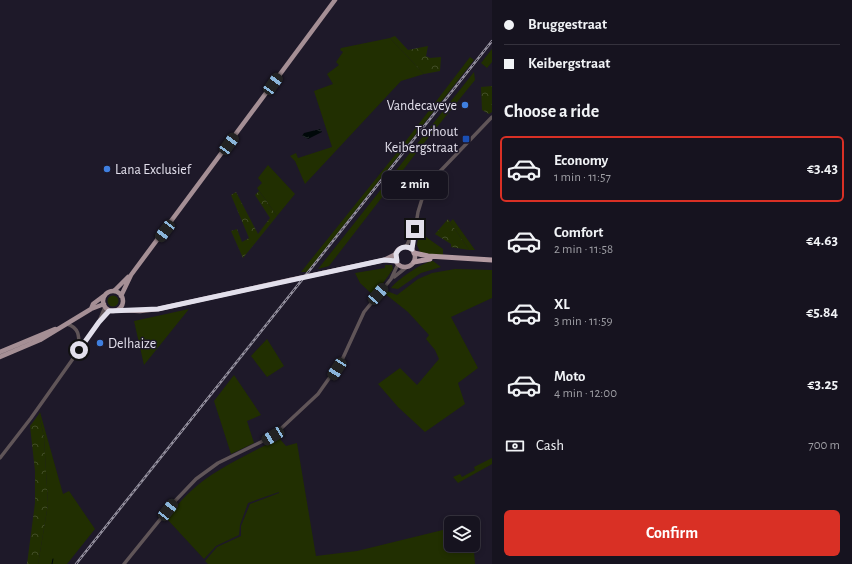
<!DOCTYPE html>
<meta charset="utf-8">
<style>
:root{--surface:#16131f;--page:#1f1c28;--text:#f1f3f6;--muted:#9e9ea4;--line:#35323d;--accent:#d93025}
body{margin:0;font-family:"Alegreya Sans",sans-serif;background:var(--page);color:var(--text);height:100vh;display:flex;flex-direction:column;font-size:15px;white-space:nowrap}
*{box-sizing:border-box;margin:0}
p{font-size:13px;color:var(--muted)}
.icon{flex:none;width:22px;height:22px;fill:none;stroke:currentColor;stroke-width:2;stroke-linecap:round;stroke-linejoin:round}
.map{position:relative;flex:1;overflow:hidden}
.panel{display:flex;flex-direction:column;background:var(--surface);width:360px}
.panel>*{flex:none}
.guide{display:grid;align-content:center;height:88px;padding:0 12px;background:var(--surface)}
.buttons{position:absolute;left:444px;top:516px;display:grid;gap:8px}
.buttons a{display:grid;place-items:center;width:36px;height:36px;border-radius:6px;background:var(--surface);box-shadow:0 2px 6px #0003,0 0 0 1px var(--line);font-size:20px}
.end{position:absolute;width:18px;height:18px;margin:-9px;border:5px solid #e2dfeb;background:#111;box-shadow:0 0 0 2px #111}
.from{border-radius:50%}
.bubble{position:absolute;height:28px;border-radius:6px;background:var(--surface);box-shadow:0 2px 6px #0003,0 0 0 1px var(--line);font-size:13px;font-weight:700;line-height:28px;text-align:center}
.car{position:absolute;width:12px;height:24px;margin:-12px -6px;border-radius:5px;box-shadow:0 0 3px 1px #0007;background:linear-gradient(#222 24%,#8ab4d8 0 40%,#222 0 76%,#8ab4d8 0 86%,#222 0)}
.guide b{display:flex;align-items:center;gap:14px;height:38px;font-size:15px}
.guide b+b{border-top:1px solid var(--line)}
.guide i{width:10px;height:10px;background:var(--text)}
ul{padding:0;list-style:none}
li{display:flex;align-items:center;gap:12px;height:66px;margin:0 8px 6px;padding:0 4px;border:2px solid transparent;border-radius:6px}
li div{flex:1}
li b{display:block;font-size:15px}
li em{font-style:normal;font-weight:700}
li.active{border-color:var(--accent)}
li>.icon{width:36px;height:36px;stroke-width:1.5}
h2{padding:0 12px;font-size:18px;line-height:48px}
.pay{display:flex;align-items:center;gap:10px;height:44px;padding:0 12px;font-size:15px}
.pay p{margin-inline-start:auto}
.action{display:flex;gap:8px;margin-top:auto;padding:8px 12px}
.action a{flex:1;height:46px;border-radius:6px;background:var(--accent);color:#fff;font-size:16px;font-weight:700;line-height:46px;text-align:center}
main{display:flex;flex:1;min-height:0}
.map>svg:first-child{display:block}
.green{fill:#212f01}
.forest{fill:url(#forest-crowns)}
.water{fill:url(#water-ripples)}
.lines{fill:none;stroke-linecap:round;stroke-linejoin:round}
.stream{stroke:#000809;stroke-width:1}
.tertiary{stroke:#605558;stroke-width:3.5}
.primary{stroke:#a58f95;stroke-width:4.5}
.trunk{stroke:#b39aa1;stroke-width:5}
.rail-casing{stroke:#95919f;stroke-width:2.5}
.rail{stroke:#1e1929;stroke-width:1;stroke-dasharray:3;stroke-linecap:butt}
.primary-bridge{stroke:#a58f95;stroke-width:4.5}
.route{stroke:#e2dfeb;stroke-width:5}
.shop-dot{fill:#3f7fe0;stroke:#1e1929;stroke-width:1.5}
.transit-dot{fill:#1a4fb4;stroke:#1e1929;stroke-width:1.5}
.labels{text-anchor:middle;stroke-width:3;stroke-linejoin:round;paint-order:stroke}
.poi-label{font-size:14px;fill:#e2dfeb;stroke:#1e1929;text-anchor:end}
</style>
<main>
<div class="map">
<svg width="492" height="564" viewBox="0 0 492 564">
<defs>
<pattern id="forest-crowns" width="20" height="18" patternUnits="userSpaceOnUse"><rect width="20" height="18" fill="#212f01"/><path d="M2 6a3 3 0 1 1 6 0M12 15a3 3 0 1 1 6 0" fill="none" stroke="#414d26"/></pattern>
<pattern id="water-ripples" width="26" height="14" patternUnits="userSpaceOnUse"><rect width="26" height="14" fill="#000809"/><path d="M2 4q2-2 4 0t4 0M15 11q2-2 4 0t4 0" fill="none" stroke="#252c2d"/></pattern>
</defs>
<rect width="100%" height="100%" fill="#1e1929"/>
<path class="green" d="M390 38 424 74 401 81 305 184 295 161 290 156 296 153 298 158 332 147 314 91 333 84 327 74 339 65 336 62 343 52 340 50 341 48Z
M492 49V62L487 68 481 63Z
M470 57 474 60 307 272H301L395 155Z
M474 72 475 80 420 148 329 266 318 269Z
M268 165 295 194 277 216 257 188 262 183 258 178Z
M453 219 475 250H469L450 222Z
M419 232 443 249V256L421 254 417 245Z
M433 261 441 267 421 273 398 289 391 288C398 279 421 263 433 261Z
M385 265H392L393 269 374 296 360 283 355 273 385 268Z
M455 269 492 270V298L451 317 478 368 458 383 465 404 425 432 398 407 378 384 400 368 417 385 439 359 435 350 426 339 429 335 408 312 384 293 387 291 397 295 418 279 432 273Z
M107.5 301a5.5 5.5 0 1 1 11 0a5.5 5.5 0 1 1-11 0Z
M189 309 144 365 134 321Z
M267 339 284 366 267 377 251 356Z
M234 375 261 415 247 421 254 443 231 454 214 401Z
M40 412 63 494 69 491 95 529 67 564H38L48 504 44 438 39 414Z
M279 438 286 446 297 443 316 556 357 551 451 528V545H473V539L475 564H208L205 561 217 547 241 536V526L250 504 279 493V492L248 503 240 525 239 535 216 546 204 559 167 519C197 475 235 462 279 438Z
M492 458V464L458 483 453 477 460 474 462 477 475 470 474 467Z"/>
<path class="forest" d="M395 36 408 50 428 46 426 56 430 58 441 57 440 71 424 74 390 38Z
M492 86V112L489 114 482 110 481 87Z
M259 191 277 216 243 258 231 231 237 229 242 242 249 238 231 195 236 192 258 234 270 218 255 195Z
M448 219 450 222 469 250 451 247V244L435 234Z
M39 414 44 438 48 504 38 564H27L35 503V471L30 426Z"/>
<path class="water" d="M320 129 322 132 308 139 302 136 304 133Z"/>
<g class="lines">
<path class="stream" d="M52 564 53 559"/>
<path class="tertiary" d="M406 247 412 234
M412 249 418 212 426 186 492 117
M394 277 408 266
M100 319 105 307
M67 324C80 328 79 337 79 349
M0 458 31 418 99 322 109 311
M124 564 175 501 196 479 218 463 273 436 318 394 342 360 364 312 391 279 398 264"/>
<path class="primary" d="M395 257a10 10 0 1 1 20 0a10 10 0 1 1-20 0Z
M323 273 384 260 396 254
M114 291 128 277
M103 301a10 10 0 1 1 20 0a10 10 0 1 1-20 0Z
M121 296 131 275 335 0
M91 309 93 304 105 295
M119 310 140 311 158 309 290 280
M0 352 55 329
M0 357 40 340 91 309 104 304"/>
<path class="trunk" d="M414 253 428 256 492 260
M414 262 430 259"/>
<defs>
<path id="rail" d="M76 564 492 41"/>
</defs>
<use href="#rail" class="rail-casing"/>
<use href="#rail" class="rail"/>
<path class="primary-bridge" d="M290 280 323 273"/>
</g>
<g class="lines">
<path class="route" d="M79 350 99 322 109 311 158 309 384 260 397 261 396 254C399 247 406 245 412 249L415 229"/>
</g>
<g class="shop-dot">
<circle cx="465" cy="105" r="4"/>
<circle cx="107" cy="169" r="4"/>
<circle cx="100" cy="343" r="4"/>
</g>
<rect class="transit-dot" x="462" y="135" width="8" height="8" rx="2"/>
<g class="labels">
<g class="poi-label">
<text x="457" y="110">Vandecaveye</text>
<text x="458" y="136">Torhout<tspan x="458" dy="16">Keibergstraat</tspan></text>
<text x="115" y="174" text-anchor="start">Lana Exclusief</text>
<text x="108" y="348" text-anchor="start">Delhaize</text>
</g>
</g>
</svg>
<div class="buttons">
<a><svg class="icon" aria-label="layers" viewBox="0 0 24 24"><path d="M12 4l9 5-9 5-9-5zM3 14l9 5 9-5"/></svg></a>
</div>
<i class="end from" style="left:79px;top:350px"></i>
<i class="end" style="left:415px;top:229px"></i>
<div class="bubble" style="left:382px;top:171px;width:66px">2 min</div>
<i class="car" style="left:273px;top:84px;rotate:36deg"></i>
<i class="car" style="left:229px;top:144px;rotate:36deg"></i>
<i class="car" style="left:165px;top:231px;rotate:217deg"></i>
<i class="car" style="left:378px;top:294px;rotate:41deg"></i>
<i class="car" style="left:337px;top:369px;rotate:213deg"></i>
<i class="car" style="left:273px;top:436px;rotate:239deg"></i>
<i class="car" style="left:168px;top:510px;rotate:38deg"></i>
</div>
<section class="panel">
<div class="guide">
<b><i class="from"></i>Bruggestraat</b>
<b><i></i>Keibergstraat</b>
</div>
<h2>Choose a ride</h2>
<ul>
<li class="active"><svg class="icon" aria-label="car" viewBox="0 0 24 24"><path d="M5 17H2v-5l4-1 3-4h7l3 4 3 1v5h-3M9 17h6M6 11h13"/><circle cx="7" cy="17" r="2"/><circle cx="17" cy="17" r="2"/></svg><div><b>Economy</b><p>1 min · 11:57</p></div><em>€3.43</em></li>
<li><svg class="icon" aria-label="car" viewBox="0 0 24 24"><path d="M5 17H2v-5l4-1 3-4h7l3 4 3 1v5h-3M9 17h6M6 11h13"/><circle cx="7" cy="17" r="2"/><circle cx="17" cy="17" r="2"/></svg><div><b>Comfort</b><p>2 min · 11:58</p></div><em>€4.63</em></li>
<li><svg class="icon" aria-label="car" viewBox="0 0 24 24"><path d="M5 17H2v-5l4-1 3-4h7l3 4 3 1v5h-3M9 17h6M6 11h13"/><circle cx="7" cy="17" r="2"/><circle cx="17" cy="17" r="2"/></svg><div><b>XL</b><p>3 min · 11:59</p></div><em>€5.84</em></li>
<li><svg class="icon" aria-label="car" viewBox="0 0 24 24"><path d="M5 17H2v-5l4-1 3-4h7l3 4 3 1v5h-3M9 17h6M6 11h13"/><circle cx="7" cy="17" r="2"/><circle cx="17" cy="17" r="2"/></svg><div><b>Moto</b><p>4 min · 12:00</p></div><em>€3.25</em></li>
</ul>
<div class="pay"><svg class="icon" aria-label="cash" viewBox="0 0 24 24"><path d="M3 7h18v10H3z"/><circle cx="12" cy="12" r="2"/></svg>Cash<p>700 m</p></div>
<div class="action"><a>Confirm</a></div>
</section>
</main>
